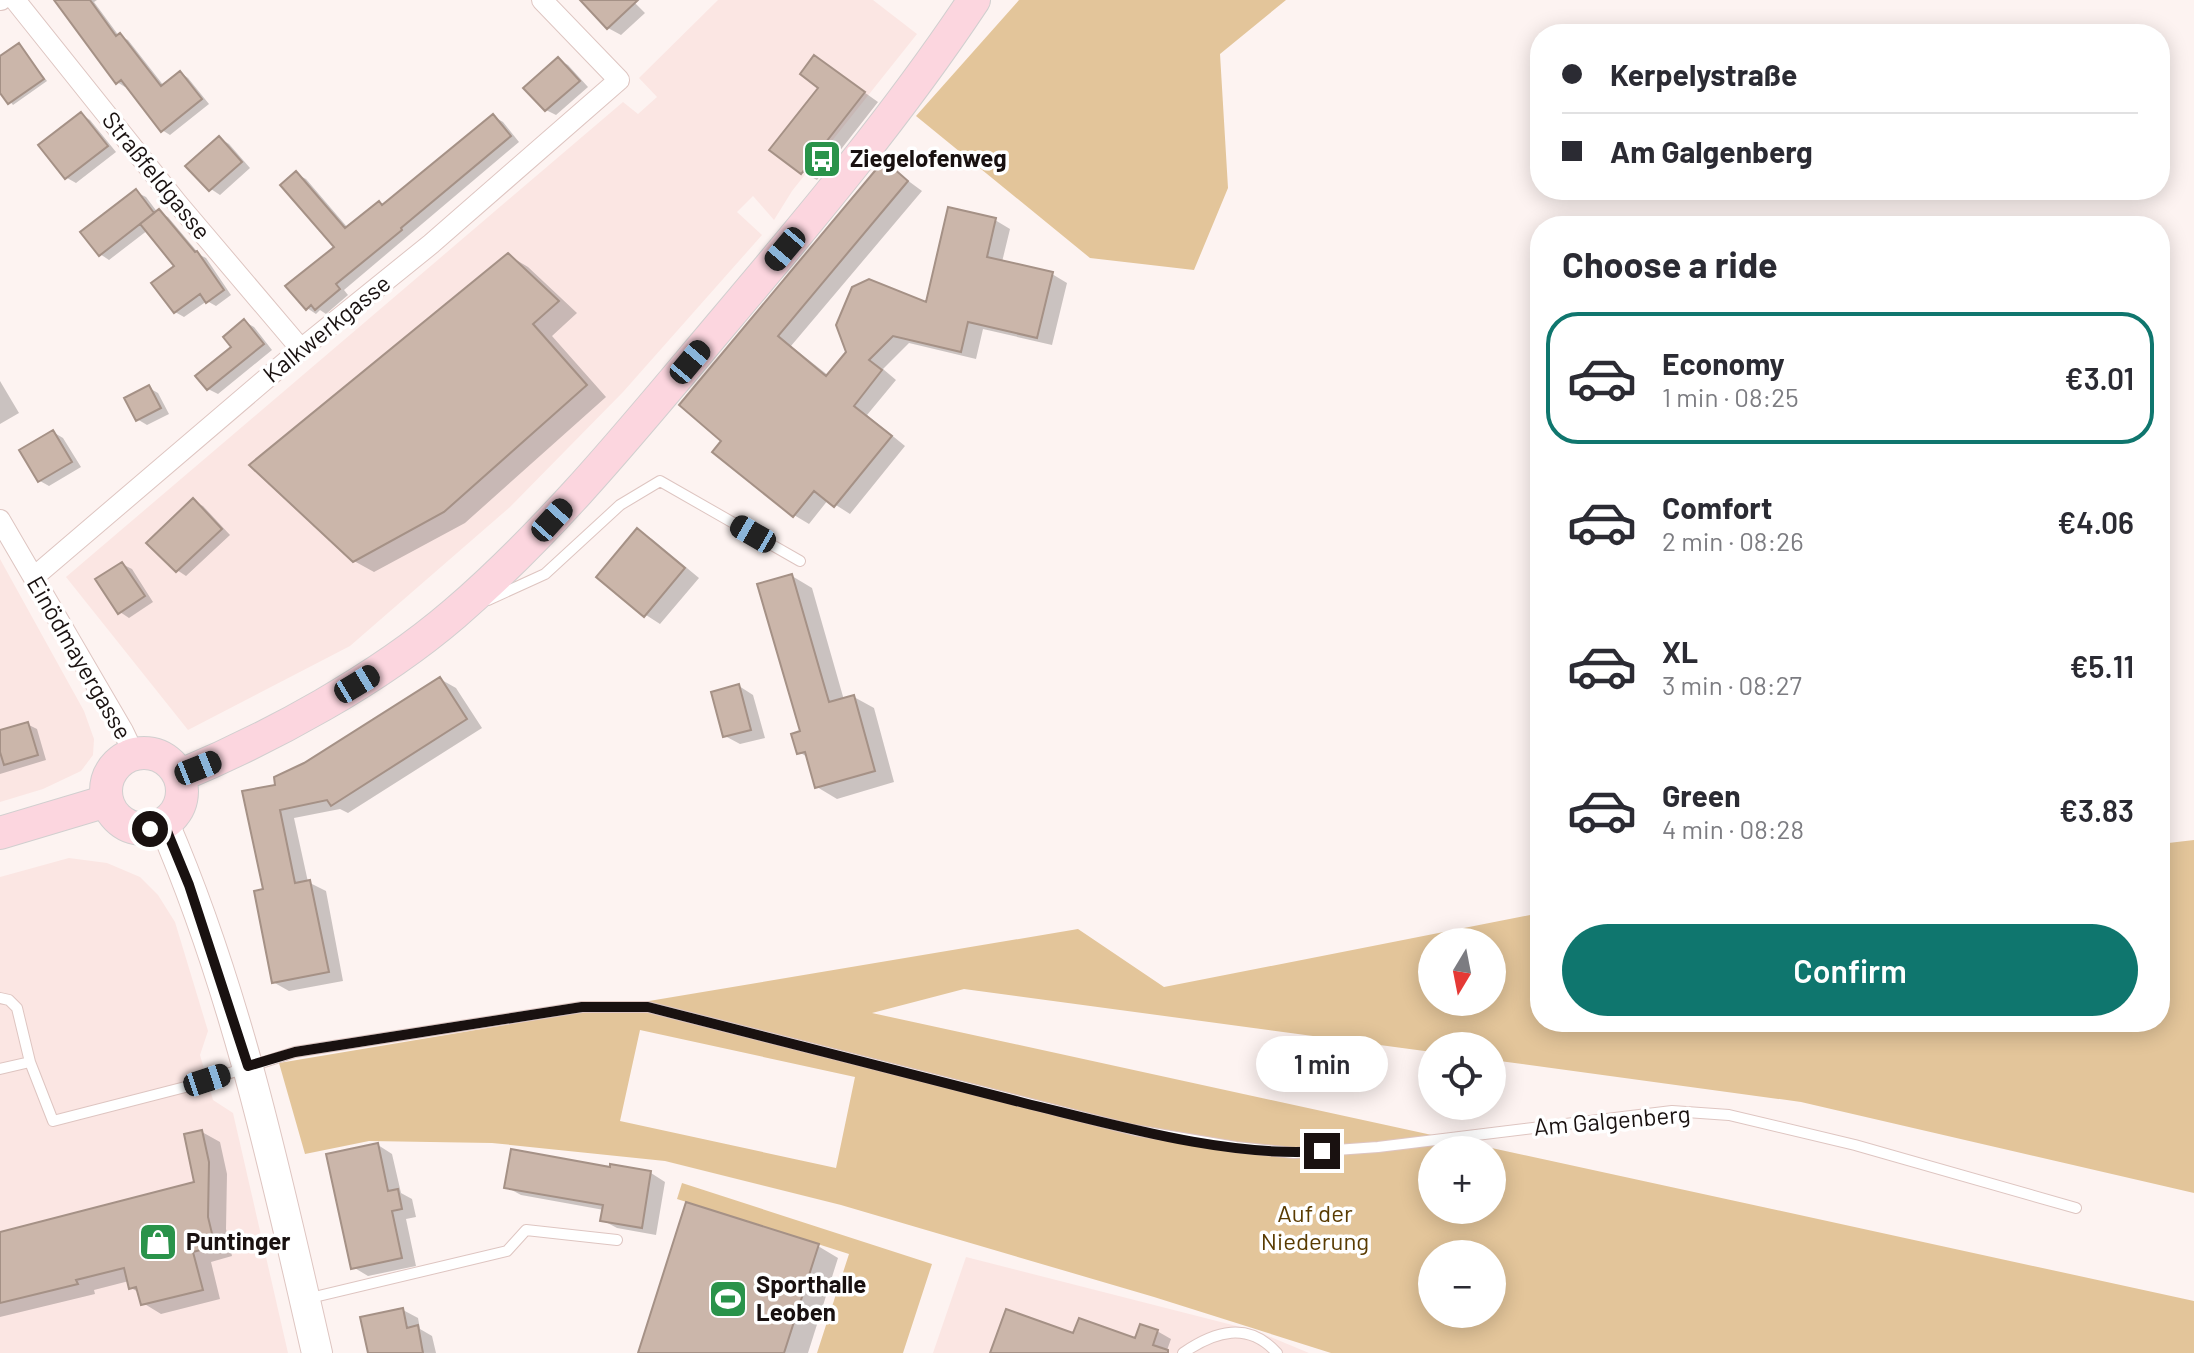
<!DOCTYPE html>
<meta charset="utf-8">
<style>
:root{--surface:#fff;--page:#f7f7f7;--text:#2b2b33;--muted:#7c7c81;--line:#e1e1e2;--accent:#0f766e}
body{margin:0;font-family:Barlow,sans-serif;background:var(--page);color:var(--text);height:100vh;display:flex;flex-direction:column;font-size:30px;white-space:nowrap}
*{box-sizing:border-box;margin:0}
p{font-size:26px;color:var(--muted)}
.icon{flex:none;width:44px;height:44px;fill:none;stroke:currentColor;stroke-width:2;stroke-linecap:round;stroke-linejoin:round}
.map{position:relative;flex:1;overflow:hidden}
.panel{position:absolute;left:1530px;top:216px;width:640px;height:816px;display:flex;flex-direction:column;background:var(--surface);border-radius:32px;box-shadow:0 4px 20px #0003}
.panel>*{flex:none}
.guide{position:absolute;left:1530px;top:24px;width:640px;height:176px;border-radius:32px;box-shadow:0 4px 20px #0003;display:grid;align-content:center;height:176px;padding:0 32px;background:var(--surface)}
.needle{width:52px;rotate:190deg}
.controls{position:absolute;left:1418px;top:928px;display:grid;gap:16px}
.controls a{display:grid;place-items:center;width:88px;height:88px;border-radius:50%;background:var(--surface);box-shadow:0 4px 20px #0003;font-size:40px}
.end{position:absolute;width:36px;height:36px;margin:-18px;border:10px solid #191110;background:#fff;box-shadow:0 0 0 4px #fff}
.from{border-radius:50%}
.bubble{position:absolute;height:56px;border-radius:28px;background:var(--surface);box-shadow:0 4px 20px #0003;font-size:26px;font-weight:600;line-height:56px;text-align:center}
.car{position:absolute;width:24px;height:48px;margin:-24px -12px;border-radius:10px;box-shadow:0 0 6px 2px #0007;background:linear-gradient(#222 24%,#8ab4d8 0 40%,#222 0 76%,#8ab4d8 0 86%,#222 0)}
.guide b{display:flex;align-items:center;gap:28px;height:76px;font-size:30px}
.guide b+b{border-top:2px solid var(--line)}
.guide i{width:20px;height:20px;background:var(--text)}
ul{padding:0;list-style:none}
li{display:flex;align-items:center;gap:24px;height:132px;margin:0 16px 12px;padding:0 16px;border:4px solid transparent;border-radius:32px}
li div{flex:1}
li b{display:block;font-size:30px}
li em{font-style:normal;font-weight:600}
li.active{border-color:var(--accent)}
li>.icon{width:72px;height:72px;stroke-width:1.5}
h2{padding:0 32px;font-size:36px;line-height:96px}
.primary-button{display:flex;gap:16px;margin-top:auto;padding:16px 32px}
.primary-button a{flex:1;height:92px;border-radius:48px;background:var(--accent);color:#fff;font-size:32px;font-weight:600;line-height:92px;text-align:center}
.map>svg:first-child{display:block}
.built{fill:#fbe6e3}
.green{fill:#e3c59a;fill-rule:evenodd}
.shadow{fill:#0003}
.building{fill:#cbb6aa;stroke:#a59186;stroke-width:2}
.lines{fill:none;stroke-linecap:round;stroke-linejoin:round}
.service-casing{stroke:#dec5c1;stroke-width:12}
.minor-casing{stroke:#dec5c1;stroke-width:22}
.secondary-casing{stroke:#dec5c1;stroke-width:32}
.primary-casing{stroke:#d1cfcf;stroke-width:34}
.service{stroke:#fff;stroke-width:10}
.minor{stroke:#fff;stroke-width:20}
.secondary{stroke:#fff;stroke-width:30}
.primary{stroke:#fcd6df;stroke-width:32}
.route{stroke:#191110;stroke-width:10}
.labels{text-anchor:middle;stroke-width:7;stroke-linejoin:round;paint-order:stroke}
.poi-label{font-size:24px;font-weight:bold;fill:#191110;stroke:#fff;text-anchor:start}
.street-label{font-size:24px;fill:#191110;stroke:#fff}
.park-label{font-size:24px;fill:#593b02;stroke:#fff}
</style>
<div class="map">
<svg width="2194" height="1353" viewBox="0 0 2194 1353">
<rect width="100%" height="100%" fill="#fdf3f1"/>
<path class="built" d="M718 0H873L917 34 792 191 774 220 753 196 737 212 762 235 623 392 510 507 350 646 188 730 66 577 623 102 638 114 657 97 639 78Z
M0 559 84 711 94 739 93 755 81 771 43 789 0 802Z
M69 858 107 863 140 877 158 895 175 922 208 1031 200 1055 204 1069 213 1100 233 1113 288 1353H0V877Z
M966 1257 1256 1331 1309 1353H933Z"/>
<path class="green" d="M1019 0H1286L1220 54 1228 188 1194 270 1090 258 916 116Z
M2194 840V1193L1801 1102 1492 1060V1046H1432V1052L964 989 872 1013 2194 1301V1353H1331L1154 1297 841 1205 665 1161 492 1143 369 1141 305 1154 279 1063 1078 929 1164 987 1540 913V1022H2160V844ZM1432 942H1492V1002H1432ZM640 1030 855 1077 836 1168 620 1121ZM1432 1150H1492V1210H1432ZM1432 1254H1492V1314H1432Z
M682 1183 932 1264 903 1353H817L849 1254 677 1199Z"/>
<path class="shadow" d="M56 0H97L94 2 119 36 128 40 164 86 181 73 188 78 209 104 170 135 162 130 127 85 125 87 117 82Z
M588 0H632L645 13 621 35 608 28Z
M19 45 47 81 13 105 0 89V59Z
M815 57 878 102 817 180 802 172 821 87Z
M559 60 568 65 588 87 556 115 546 110Z
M81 114 90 120 116 152 76 183 67 178 41 145Z
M493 116 503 122 519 142 344 290 348 295 326 314 320 310 316 314 307 308 336 247 296 174 306 179 348 228 384 207Z
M219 138 229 144 250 168 220 195 211 189Z
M884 163 922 191 791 346 829 376 927 305 995 220 1010 229 1002 262 1052 274 1067 283 1052 345 983 329 976 359 909 343 883 369 896 380 867 415 905 446 850 514 828 500 809 524 794 515 724 441 682 404Z
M136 192 146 197 158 213 168 217 200 255 206 258 231 295 216 306 207 301 184 317 175 312 177 267 148 230 109 260 100 254Z
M508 255 528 267 577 313 552 336 606 397 465 523 374 572 354 561Z
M245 322 254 327 272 350 218 394 208 389 234 347Z
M0 381 19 413 0 424Z
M149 388 158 393 169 414 147 425 137 419Z
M53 432 63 438 81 467 49 486 40 481Z
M193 501 203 506 230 535 186 576 177 570Z
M637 531 652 539 699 578 660 624 646 615 599 577Z
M122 564 132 569 153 602 129 618 120 612Z
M792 576 812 588 844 700 854 697 874 708 894 782 837 799 817 787 809 758 799 752 802 732Z
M440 679 456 688 482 728 348 813 340 809 294 818 308 882 326 891 343 981 289 991 273 982 265 891 277 786Z
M739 686 753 695 765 738 740 744 725 736Z
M27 724 37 729 46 760 0 774V732Z
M202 1132 220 1142 227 1174 226 1229 232 1256 211 1262 220 1299 161 1314 143 1303 140 1293 131 1288 129 1281 94 1290 95 1294 0 1317V1234L196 1184Z
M378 1145 392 1154 401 1193 412 1199 416 1217 406 1219 416 1266 368 1276 353 1267Z
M612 1169 651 1173 665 1182 656 1235 617 1228 602 1220 604 1210 521 1195 506 1187Z
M818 1246 838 1258 808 1353H640Z
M403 1310 418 1318 420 1329 432 1336 436 1353H370Z
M1157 1331 1171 1339 1166 1353H992L1074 1336 1136 1341Z"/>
<path class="building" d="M54 0H90L116 36 120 33 161 86 180 71 202 99 161 132 121 80 116 84Z
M580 0H638L607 29Z
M19 43 44 79 8 104 0 93V56Z
M814 55 865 92 801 174 769 150 818 88 800 74Z
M558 57 580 81 545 111 523 88Z
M81 112 108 146 65 179 38 145Z
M493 114 511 136 401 228 402 230 336 284 340 289 315 310 311 305 306 310 285 286 334 247 280 185 296 171 345 228 379 201 382 205Z
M219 136 242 162 209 191 185 166Z
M884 160 908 181 778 336 826 376 846 352 836 325 852 287 869 279 926 302 948 207 996 218 987 257 1053 272 1037 338 968 322 961 352 893 336 869 360 882 370 854 406 892 436 834 507 814 491 793 517 712 452 721 441 679 405Z
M136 189 154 213 99 256 80 232Z
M159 209 195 252 197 251 224 290 206 303 200 294 174 313 151 283 174 266 140 224Z
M508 253 559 301 533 324 587 385 444 512 353 562 249 465Z
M244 319 264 344 207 390 195 376 231 347 223 337Z
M149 385 161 408 136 421 124 398Z
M53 430 72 462 38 482 19 450Z
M193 498 222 529 176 572 146 543Z
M637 528 685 568 644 617 596 577Z
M122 562 145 596 118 614 95 579Z
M792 574 829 702 854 695 875 771 815 788 805 752 797 754 791 734 800 731 757 584Z
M440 677 467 719 331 806 327 800 280 810 295 883 310 880 329 972 272 983 254 891 263 889 242 791 275 785 274 777 304 763Z
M739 684 751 730 723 737 711 692Z
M28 722 38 755 4 765 0 752V730Z
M202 1130 209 1162 208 1217 215 1246 193 1252 203 1290 141 1305 136 1287 129 1289 124 1268 76 1280 78 1284 0 1303V1232L194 1182 184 1134Z
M378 1143 388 1191 398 1189 402 1209 392 1211 402 1258 351 1269 326 1154Z
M511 1149 610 1167V1164L651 1171 642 1228 600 1221 603 1205 504 1188Z
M686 1202 819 1244 784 1353H638Z
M403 1308 407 1328 418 1325 423 1353H368L360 1317Z
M1006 1309 1073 1333 1079 1318 1135 1338 1140 1324 1158 1330 1153 1345 1168 1350V1353H990Z"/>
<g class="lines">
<defs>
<path id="service" d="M488 600 545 574 620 505 660 481 800 561
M0 998 9 1000 17 1008 30 1062 53 1121 193 1085 295 1052 582 1007H648L1134 1130 1236 1147 1294 1153 1378 1147 1672 1111 1729 1115 1855 1145 2076 1208
M0 1069 30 1062
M306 1299 507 1251 526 1230 617 1240
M1183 1353C1215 1331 1248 1321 1277 1353"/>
<path id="minor" d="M0 0H1
M15 0 178 204 301 349
M0 520 123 731 134 754
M34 577 301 349 431 244 619 80 542 0"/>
<path id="secondary" d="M164 824C237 993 276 1174 317 1353"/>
<path id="primary" d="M106 791a38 38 0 1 1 76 0a38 38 0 1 1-76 0Z
M179 776C272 737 377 680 454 614 555 527 639 422 725 320 812 217 899 113 974 0
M0 833 107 801"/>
</defs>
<use href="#service" class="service-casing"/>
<use href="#minor" class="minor-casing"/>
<use href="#secondary" class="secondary-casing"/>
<use href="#primary" class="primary-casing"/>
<use href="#service" class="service"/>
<use href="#minor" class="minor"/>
<use href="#secondary" class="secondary"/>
<use href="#primary" class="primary"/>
</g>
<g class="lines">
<path class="route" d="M150 829 164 824 189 885 248 1066 295 1052 582 1007H648C773 1039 899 1071 1024 1103 1115 1125 1229 1158 1322 1151"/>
</g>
<defs>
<symbol id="bus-square" viewBox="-11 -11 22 22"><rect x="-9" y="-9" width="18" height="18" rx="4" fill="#2a934a" stroke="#fff"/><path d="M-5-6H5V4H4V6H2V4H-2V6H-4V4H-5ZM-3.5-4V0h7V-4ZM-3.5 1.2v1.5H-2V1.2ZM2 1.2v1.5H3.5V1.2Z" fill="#fff"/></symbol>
<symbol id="shop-square" viewBox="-11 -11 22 22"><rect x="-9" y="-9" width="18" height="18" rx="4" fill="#2a934a" stroke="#fff"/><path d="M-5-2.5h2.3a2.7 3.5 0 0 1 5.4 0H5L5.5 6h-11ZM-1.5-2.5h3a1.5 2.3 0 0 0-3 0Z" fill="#fff"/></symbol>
<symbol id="stadium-square" viewBox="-11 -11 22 22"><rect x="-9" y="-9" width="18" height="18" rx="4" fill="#2a934a" stroke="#fff"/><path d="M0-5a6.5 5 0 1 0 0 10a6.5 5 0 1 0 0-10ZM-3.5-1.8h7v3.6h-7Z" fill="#fff"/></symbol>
</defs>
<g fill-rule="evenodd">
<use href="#bus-square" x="800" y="137" width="44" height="44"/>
<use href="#shop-square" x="136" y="1220" width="44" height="44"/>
<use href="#stadium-square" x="706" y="1277" width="44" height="44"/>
</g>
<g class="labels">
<g class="poi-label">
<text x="850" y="167">Ziegelofenweg</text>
<text x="186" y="1250">Puntinger</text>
<text x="756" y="1293">Sporthalle<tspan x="756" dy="28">Leoben</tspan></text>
</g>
<g class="street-label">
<text transform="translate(156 176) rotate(51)" y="8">Straßfeldgasse</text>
<text transform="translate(327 329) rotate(-39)" y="8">Kalkwerkgasse</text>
<text transform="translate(79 658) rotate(60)" y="8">Einödmayergasse</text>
<text transform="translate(1612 1121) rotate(-5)" y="8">Am Galgenberg</text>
</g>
<g class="park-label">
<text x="1315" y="1222">Auf der<tspan x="1315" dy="28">Niederung</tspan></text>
</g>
</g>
</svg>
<div class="controls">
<a><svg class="needle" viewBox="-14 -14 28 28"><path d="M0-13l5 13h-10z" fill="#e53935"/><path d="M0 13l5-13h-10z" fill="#7c7c81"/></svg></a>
<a><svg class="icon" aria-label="locate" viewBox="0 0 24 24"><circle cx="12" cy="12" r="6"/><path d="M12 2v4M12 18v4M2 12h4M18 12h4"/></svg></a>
<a>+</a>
<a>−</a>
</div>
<i class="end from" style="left:150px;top:829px"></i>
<i class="end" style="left:1322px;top:1151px"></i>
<div class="bubble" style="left:1256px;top:1036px;width:132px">1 min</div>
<i class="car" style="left:785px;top:249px;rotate:220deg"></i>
<i class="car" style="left:690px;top:362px;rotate:40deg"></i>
<i class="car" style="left:552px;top:520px;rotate:42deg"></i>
<i class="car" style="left:753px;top:534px;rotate:300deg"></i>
<i class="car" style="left:357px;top:684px;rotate:59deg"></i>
<i class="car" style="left:198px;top:768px;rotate:68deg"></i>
<i class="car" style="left:207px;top:1080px;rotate:72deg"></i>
<div class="guide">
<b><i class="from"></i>Kerpelystraße</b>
<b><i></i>Am Galgenberg</b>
</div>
<section class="panel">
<h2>Choose a ride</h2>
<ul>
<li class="active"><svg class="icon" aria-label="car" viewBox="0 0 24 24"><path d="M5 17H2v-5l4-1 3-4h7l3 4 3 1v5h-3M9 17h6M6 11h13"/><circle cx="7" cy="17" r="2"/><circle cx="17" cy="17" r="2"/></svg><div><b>Economy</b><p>1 min · 08:25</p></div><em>€3.01</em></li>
<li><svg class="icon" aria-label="car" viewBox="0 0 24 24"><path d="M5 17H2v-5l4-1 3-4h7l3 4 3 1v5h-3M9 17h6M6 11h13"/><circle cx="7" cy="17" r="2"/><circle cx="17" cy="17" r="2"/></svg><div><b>Comfort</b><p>2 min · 08:26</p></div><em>€4.06</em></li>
<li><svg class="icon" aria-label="car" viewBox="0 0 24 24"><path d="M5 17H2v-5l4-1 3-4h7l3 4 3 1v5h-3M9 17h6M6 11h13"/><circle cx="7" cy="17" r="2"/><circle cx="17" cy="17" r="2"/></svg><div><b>XL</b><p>3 min · 08:27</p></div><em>€5.11</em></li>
<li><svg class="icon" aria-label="car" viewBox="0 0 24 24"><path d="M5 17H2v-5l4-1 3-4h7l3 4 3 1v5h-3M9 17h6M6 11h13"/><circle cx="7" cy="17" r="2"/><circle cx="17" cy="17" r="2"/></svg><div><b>Green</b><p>4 min · 08:28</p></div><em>€3.83</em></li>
</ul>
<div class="primary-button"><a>Confirm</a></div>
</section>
</div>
